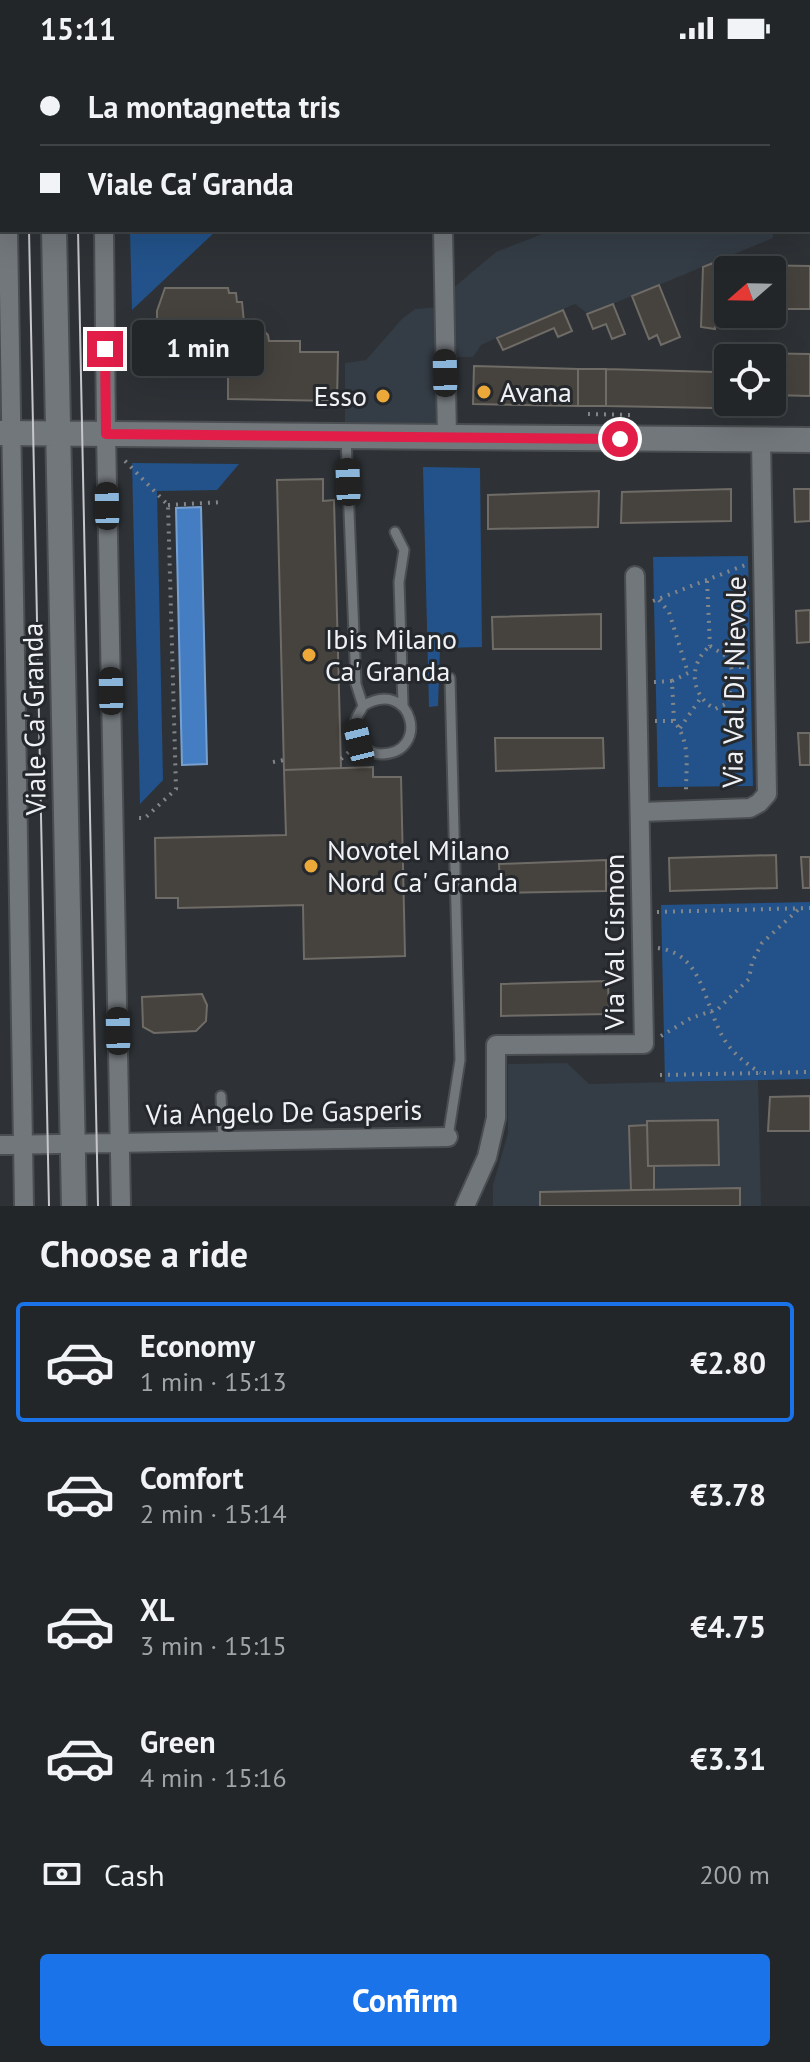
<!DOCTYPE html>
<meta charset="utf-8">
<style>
:root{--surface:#222628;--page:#2a2e30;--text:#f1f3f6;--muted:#a2a5a8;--line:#3f4345;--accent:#1a73e8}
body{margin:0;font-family:"PT Sans",sans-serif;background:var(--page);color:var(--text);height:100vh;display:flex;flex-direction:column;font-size:30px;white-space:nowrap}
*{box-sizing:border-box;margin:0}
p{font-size:26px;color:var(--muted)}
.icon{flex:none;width:44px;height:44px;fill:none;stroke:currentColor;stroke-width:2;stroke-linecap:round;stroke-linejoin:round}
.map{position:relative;height:1150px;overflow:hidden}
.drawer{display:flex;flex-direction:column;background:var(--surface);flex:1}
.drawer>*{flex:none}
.banner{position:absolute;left:0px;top:0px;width:810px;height:176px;box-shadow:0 8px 32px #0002,0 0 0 2px var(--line);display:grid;align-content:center;height:176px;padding:0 40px;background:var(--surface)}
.needle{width:52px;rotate:250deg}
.controls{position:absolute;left:714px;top:200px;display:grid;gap:16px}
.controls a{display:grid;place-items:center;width:72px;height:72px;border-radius:8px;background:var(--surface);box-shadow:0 8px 32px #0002,0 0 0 2px var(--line);font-size:40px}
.end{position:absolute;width:36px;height:36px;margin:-18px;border:10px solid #e11d48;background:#fff;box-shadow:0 0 0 4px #fff}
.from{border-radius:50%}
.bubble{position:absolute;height:56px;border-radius:8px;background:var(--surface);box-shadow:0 8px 32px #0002,0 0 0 2px var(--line);font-size:26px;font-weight:800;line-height:56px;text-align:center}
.car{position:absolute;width:24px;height:48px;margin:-24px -12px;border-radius:10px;box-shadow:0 0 6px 2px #0007;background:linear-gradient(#222 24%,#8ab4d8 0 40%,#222 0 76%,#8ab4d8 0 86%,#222 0)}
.banner b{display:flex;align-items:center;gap:28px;height:76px;font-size:30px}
.banner b+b{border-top:2px solid var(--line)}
.banner i{width:20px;height:20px;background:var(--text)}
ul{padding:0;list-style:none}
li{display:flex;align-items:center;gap:24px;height:120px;margin:0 16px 12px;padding:0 24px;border:4px solid transparent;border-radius:8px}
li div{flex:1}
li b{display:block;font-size:30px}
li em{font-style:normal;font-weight:800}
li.on{border-color:var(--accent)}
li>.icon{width:72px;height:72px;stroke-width:1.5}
h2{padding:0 40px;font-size:36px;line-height:96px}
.pay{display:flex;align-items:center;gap:20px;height:88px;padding:0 40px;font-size:30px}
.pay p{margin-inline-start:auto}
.cta{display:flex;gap:16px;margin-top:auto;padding:16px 40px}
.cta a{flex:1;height:92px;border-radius:8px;background:var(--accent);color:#fff;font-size:32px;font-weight:800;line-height:92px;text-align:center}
.status{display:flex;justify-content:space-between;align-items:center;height:56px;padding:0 40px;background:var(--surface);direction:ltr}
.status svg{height:22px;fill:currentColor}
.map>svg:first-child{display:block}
.built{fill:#343c45}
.green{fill:#225289}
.water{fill:#447dc1;stroke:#77a0d0;stroke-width:2}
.building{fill:#46423d;stroke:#6f6b66;stroke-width:2}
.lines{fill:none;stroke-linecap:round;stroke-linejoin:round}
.lane-casing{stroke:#4a4e51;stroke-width:13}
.street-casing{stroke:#4a4e51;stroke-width:22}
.secondary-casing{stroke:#4a4e51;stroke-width:28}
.path{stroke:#828689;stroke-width:4;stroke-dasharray:2 6;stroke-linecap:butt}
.lane{stroke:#72777c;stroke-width:9}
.street{stroke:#72777c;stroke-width:18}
.secondary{stroke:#72777c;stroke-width:24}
.tram{stroke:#c5c7cb;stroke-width:2}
.route{stroke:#e11d48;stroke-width:10}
.poi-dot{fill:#eca93a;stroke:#25282c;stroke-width:3}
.labels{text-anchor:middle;stroke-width:6;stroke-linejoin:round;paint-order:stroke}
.poi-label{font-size:28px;fill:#eff1f4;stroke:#25282c;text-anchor:start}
.street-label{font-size:28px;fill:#eff1f4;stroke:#25282c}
</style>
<div class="status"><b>15:11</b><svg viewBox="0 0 49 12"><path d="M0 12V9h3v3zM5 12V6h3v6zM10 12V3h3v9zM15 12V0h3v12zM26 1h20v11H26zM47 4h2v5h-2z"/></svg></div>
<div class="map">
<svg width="810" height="1150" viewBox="0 0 810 1150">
<rect width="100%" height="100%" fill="#2e3236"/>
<path class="built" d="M553 174H773V182L588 258 575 248 481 289 473 301H448L446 238 496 196Z
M441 251 444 380 345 378V307L366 304 402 263 415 253Z
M567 1007 589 1028 758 1024 761 1150H493V1129L508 1077V1008Z"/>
<path class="green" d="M127 0H404L401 2Z
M130 174H217L132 254Z
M132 407 239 408 217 434 157 435 163 724 140 748Z
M423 411 480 412 482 591 440 592 438 650 429 651Z
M748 500 753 730 658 731 653 501Z
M810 846V1023L665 1026 661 849Z"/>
<path class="water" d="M201 451 207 708 182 709 176 452Z"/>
<path class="building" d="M659 0H777L659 2Z
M777 0H810L808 92V2H777Z
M713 207 715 273 701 271 703 211Z
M740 209 810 210V253H772V214H735Z
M659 229 680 281 661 289 657 279 649 283 632 240Z
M165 232H228L229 237H236L237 246H242L244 266H255L268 279 269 285H300V296H338L337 345 228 343V319L185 318 164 311 157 290V255Z
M613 248 625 278 612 283 606 268 593 273 587 258Z
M563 254 572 275 558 281 554 272 503 294 497 282Z
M739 297 810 298V340L772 339V302H735Z
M474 310 578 313V350L473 348Z
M578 313H606V350H578Z
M606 313 715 316 714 352 606 350Z
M323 423V445L334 444 341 712 284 714 277 424Z
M731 433V465L621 467 622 436Z
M794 433H810V465L795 466Z
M599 435 598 471 488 473V439Z
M810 554V586L797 587 796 555Z
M601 558V593H493L492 561Z
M798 677H810V709H800Z
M495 682H603L604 712 496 715Z
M373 711V721H401L405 900 304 903 303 849 178 852V842H156L155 782 286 779 284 714Z
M776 799 777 832 670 835 669 802Z
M801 801H810V832H803Z
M606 804V835L500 837 499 808Z
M608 925 609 958 501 960V928Z
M202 938 207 949 206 965 196 975 154 977 143 971 142 941Z
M810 1040V1075H768L770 1041Z
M718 1064 719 1109 648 1110 647 1065Z
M647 1069 648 1110H654V1134H631L629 1070Z
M740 1132V1150H540V1136Z"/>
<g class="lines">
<defs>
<path id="lane" d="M0 54H2
M346 381 356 628 363 650C361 655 355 662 355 667 353 682 367 698 381 698 431 698 413 620 363 650
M395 476 404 494 399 526 403 649
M221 1040 223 1085
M448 1081 460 1004 450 622"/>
<path id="street" d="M4 0V2
M103 0V2
M440 0V2
M8 174 24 1150
M104 174 106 378 121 1150
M443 174 447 381
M641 756 750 752 759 747 767 738 761 384
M0 1089 448 1081
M465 1150 487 1101 496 1062V989L644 988 635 520"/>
<path id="secondary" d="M50 0V2
M54 174 74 1150
M0 377 810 384"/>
</defs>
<use href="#lane" class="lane-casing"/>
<use href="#street" class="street-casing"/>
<use href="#secondary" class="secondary-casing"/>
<path class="path" d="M154 0 155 2
M305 2 307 0
M588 358 633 359
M125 405 168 449 176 733 145 762H136
M168 449 223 446
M707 525 710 590
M659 544 669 556 688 617
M653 545 745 509
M710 590 729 602 733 619 728 647 715 653C690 639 688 608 710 590Z
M731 611H749
M672 625 688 617
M654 626 672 625 674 665
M655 665H674C691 687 686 710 686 736
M680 672 700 643
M341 703 352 693
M273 706 284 704
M657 856 810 852
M658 892C704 898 704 950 724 983 733 998 746 1007 760 1017
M661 980 691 962 718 953 749 923 752 906 762 887 800 852
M660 1019 810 1016"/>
<use href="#lane" class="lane"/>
<use href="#street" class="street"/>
<use href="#secondary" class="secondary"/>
<path class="tram" d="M26 0V2
M74 0V2
M29 174 49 1150
M78 174 98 1150"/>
</g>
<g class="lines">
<path class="route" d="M105 293 106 378 620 383"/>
</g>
<g class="poi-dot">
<circle cx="484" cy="336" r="8"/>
<circle cx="383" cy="340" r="8"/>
<circle cx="309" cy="599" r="8"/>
<circle cx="311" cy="810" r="8"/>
</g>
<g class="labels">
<g class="poi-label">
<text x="500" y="346">Avana</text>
<text x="367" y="350" text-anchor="end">Esso</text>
<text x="325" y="593">Ibis Milano<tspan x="325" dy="32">Ca' Granda</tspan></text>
<text x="327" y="804">Novotel Milano<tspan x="327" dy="32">Nord Ca' Granda</tspan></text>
</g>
<g class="street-label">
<text transform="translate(734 626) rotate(-89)" y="10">Via Val Di Nievole</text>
<text transform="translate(34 663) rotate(-91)" y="10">Viale Ca' Granda</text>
<text transform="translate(614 886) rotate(-90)" y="10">Via Val Cismon</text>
<text transform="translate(284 1056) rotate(-1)" y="10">Via Angelo De Gasperis</text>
</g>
</g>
</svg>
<div class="controls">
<a><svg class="needle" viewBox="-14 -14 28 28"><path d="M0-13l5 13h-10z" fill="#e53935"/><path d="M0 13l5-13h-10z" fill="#a2a5a8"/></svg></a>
<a><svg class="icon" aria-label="locate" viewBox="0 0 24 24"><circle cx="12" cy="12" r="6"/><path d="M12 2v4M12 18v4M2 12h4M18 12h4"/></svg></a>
</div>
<i class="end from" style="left:620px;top:383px"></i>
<i class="end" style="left:105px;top:293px"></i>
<div class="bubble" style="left:132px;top:264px;width:132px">1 min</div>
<i class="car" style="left:445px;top:317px;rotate:359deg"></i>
<i class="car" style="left:348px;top:426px;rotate:358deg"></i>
<i class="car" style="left:107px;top:450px;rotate:359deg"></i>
<i class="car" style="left:111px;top:635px;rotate:359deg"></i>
<i class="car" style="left:359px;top:686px;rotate:346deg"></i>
<i class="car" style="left:118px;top:975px;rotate:359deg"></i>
<div class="banner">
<b><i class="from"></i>La montagnetta tris</b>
<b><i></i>Viale Ca' Granda</b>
</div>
</div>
<section class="drawer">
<h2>Choose a ride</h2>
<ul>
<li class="on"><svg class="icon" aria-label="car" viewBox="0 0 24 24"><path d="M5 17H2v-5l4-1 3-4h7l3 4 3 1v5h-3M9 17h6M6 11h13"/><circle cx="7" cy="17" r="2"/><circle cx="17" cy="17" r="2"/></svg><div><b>Economy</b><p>1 min · 15:13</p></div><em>€2.80</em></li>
<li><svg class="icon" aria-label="car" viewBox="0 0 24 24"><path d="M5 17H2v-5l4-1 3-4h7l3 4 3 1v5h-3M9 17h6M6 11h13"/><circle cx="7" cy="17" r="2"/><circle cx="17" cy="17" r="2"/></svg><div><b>Comfort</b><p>2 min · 15:14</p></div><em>€3.78</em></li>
<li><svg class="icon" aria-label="car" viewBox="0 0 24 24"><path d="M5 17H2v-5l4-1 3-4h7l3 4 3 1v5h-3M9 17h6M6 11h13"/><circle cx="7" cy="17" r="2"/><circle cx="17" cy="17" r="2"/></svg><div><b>XL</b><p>3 min · 15:15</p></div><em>€4.75</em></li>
<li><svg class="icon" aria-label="car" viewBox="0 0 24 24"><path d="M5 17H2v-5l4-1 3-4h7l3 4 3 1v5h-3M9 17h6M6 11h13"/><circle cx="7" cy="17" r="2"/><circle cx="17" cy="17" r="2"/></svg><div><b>Green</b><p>4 min · 15:16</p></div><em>€3.31</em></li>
</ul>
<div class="pay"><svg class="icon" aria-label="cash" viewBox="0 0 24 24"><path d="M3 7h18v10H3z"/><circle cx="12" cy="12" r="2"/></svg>Cash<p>200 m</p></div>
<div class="cta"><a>Confirm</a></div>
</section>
